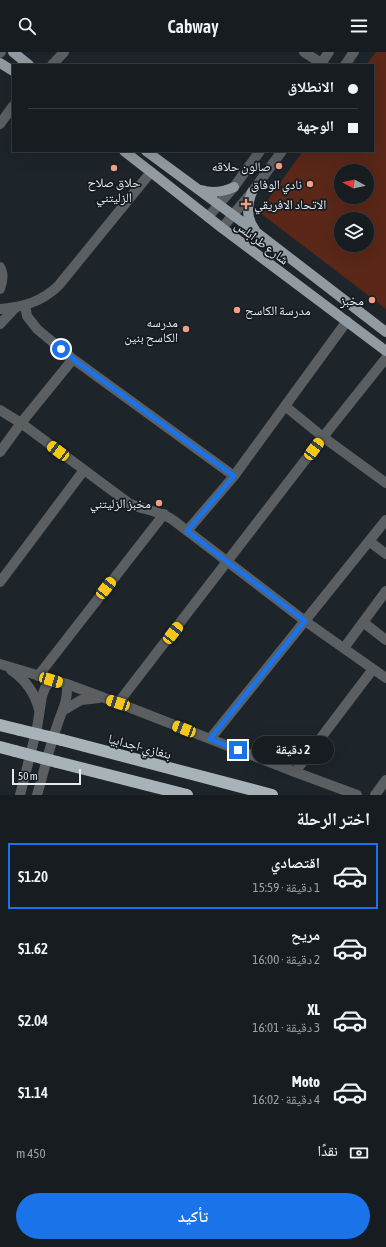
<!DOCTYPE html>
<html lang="ar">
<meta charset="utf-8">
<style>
:root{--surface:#161c20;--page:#1f2529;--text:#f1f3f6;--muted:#9ea1a5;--line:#353a3e;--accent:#1a73e8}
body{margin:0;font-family:"Asap Condensed","Noto Naskh Arabic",sans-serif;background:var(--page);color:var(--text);direction:rtl;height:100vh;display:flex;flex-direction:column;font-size:15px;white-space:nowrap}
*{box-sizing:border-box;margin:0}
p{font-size:13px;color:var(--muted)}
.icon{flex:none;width:22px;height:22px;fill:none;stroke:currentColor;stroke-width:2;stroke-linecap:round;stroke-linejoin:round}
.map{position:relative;height:743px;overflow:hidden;direction:ltr}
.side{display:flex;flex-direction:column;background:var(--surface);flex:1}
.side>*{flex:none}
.banner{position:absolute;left:12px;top:12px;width:362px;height:88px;border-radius:0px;box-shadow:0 4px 16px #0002,0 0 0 1px var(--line);direction:rtl;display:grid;align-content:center;height:88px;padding:0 16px;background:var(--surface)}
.needle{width:26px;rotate:278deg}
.buttons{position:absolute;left:334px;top:112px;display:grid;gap:8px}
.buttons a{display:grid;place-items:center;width:40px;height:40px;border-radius:50%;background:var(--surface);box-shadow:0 4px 16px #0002,0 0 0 1px var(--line);font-size:20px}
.scale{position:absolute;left:12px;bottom:10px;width:69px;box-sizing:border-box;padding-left:4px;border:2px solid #e6ebef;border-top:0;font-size:11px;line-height:14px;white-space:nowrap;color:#e6ebef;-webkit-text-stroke:3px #141b21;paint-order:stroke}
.end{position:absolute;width:18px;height:18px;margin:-9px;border:5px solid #1a73e8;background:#fff;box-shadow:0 0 0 2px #fff}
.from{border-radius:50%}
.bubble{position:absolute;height:28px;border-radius:14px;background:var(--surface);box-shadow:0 4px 16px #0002,0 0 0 1px var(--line);font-size:13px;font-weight:600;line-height:28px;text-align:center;direction:rtl}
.car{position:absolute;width:12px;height:24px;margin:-12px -6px;border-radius:5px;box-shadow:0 0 3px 1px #0007;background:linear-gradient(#f5c518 24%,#345 0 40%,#f5c518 0 76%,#345 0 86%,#f5c518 0)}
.banner b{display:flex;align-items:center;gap:14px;height:38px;font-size:15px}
.banner b+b{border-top:1px solid var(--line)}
.banner i{width:10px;height:10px;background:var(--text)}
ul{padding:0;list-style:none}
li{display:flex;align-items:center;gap:12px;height:66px;margin:0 8px 6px;padding:0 8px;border:2px solid transparent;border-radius:0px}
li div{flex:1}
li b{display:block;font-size:15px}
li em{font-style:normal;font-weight:600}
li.selected{border-color:var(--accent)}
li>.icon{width:36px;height:36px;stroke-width:1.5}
h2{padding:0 16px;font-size:18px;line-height:48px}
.pay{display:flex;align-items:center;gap:10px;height:44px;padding:0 16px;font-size:15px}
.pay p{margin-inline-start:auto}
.button{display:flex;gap:8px;margin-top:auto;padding:8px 16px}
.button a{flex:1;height:46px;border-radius:24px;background:var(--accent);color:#fff;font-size:16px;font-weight:600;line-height:46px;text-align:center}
header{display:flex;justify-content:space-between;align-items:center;height:52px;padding:0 16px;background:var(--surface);font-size:18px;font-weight:600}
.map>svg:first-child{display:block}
.green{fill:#5a2718;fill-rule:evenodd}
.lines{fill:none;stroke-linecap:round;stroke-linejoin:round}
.minor{stroke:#5b5f62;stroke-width:10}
.major{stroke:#929ba1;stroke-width:10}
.highway{stroke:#a8b2b9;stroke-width:12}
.highway-bridge{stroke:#a8b2b9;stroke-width:12}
.route{stroke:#1a73e8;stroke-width:5}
.poi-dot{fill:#f49e86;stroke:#141b21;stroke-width:1.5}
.labels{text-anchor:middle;stroke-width:3.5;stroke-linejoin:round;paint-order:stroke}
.poi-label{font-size:13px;fill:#e6ebef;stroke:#141b21;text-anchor:end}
.street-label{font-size:13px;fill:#e6ebef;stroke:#141b21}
</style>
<header><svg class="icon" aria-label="menu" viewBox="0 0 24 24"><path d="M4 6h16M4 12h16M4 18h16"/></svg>Cabway<svg class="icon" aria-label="search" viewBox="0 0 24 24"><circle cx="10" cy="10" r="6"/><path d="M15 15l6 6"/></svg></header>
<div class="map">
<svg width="386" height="743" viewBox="0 0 386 743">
<rect width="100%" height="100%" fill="#1d252a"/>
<path class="green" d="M376 0H386V257L259 160 303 99H373V13H366ZM341 119H367V145H341ZM341 167H367V193H341Z"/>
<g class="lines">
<path class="minor" d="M304 0 324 13
M0 1 1 0
M52 13 64 0
M320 13 329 0
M345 13 354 0
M0 72 13 54
M208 165 234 135 260 99
M222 176 252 140 282 99
M0 215C4 222 3 229 0 237
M25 253 27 264 37 277 73 307 234 424
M0 257C23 255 42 250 59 233L151 120
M0 272 15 256
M285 354 323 385 386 431
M0 358 21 371 130 452C145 458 160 459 173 468L305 569 386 626
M0 400 21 371 73 307
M187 479 234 424 347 269
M369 489 386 502
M0 530 84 418
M363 570 386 588
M344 596 386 539
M0 612 67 632 118 651 295 720 357 743
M11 618C26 628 35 641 39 658
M38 624 164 462
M118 651 323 385 386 306
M64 658 81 648 99 646
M210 687 386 468
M295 720 373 617
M20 743 37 676 42 644 45 636 51 628
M37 743C44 720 49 696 57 674 62 658 68 650 67 632
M375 743 386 728"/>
<path class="major" d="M13 0 29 13
M0 11 13 19
M124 99 151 120 222 176 386 299
M146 99 256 180 386 280
M201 138C213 142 223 140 234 135
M252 140C246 154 246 166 255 178"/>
<path class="highway" d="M0 673 20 678
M62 688 272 743
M0 695 15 699
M57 710 187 743"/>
<path class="highway-bridge" d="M20 678 62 688
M15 699 57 710"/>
</g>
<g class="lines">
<path class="route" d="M61 297 73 307 234 424 187 479 305 569 210 687 238 698"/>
</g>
<g class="poi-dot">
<circle cx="279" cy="114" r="4"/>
<circle cx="114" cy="116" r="4"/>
<circle cx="310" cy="132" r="4"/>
<path d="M244 146h4v4h4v4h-4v4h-4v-4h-4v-4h4z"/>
<circle cx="372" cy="248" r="4"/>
<circle cx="237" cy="258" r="4"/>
<circle cx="186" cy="277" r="4"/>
<circle cx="159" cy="451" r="4"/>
</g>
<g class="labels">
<g class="poi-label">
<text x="271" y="119">صالون حلاقه</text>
<text x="114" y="135" text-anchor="middle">حلاق صلاح<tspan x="114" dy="15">الزليتني</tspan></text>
<text x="302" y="137">نادي الوفاق</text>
<text x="254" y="157" text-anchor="start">الاتحاد الافريقي</text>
<text x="364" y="253">مخبز</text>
<text x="245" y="263" text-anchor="start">مدرسة الكاسح</text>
<text x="178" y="275">مدرسه<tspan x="178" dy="15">الكاسح بنين</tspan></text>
<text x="151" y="456">مخبز الزليتني</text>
</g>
<g class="street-label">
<text transform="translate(262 190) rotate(37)" y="5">شارع طرابلس</text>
<text transform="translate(140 694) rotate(15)" y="5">بنغازي-اجدابيا</text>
</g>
</g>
</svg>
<div class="buttons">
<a><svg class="needle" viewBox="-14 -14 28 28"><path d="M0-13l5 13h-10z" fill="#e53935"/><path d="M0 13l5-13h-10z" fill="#9ea1a5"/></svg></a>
<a><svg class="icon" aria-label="layers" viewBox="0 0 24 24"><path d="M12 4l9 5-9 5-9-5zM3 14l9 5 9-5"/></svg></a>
</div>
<div class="scale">50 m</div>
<i class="end from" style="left:61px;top:297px"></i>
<i class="end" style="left:238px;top:698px"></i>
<div class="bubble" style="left:252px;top:684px;width:82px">2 دقيقة</div>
<i class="car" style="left:314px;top:397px;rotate:37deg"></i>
<i class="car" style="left:58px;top:399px;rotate:307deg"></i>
<i class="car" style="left:106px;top:536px;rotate:38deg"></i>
<i class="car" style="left:173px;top:581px;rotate:38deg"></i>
<i class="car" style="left:51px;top:628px;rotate:106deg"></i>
<i class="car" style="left:118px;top:651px;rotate:288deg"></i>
<i class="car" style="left:184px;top:677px;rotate:291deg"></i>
<div class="banner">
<b><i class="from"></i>الانطلاق</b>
<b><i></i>الوجهة</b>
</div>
</div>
<section class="side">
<h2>اختر الرحلة</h2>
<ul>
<li class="selected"><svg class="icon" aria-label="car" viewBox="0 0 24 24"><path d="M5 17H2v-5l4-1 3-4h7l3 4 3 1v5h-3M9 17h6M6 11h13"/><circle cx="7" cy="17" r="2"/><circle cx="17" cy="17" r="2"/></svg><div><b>اقتصادي</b><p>1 دقيقة · 15:59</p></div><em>$1.20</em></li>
<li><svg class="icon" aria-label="car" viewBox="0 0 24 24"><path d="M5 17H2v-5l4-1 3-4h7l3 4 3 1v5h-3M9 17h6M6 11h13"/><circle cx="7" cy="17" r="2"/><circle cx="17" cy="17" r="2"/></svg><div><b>مريح</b><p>2 دقيقة · 16:00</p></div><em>$1.62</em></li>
<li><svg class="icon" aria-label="car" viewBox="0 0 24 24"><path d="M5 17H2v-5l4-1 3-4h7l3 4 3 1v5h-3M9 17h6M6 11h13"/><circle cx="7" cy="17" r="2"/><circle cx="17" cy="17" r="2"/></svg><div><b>XL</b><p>3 دقيقة · 16:01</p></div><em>$2.04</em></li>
<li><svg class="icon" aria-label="car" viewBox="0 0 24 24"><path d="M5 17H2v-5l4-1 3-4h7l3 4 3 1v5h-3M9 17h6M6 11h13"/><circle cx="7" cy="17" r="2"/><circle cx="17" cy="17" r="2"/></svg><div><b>Moto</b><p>4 دقيقة · 16:02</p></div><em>$1.14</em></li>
</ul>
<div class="pay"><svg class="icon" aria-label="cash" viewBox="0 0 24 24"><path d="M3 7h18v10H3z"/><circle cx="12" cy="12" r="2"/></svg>نقدًا<p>450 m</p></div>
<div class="button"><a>تأكيد</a></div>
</section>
